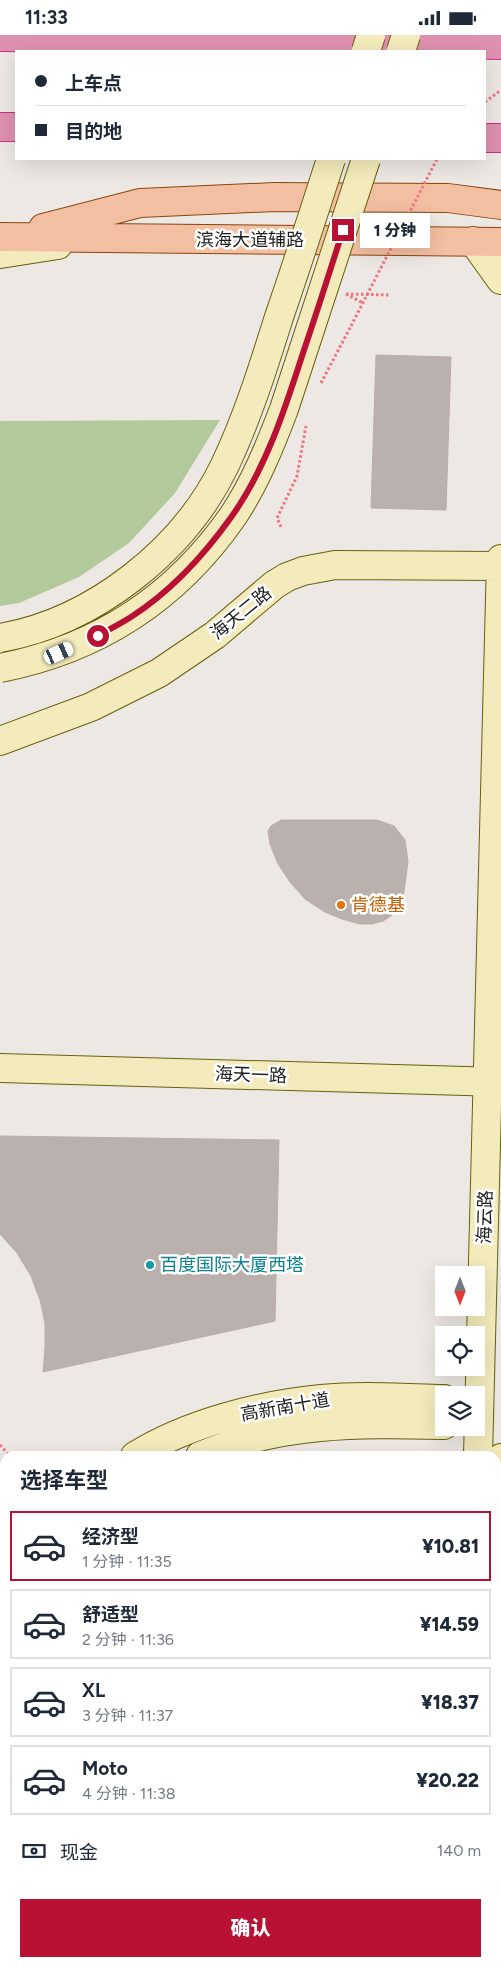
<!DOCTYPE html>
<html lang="zh">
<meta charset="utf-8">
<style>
:root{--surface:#fff;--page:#f6f6f7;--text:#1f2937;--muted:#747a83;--line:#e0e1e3;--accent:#b81133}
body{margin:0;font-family:Figtree,"Noto Sans SC",sans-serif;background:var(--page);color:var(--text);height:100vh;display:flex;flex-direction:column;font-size:19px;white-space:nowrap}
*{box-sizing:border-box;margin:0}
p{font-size:16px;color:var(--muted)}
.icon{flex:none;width:28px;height:28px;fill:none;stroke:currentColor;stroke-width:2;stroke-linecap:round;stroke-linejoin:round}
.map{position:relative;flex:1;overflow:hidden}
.sheet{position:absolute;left:0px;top:1416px;width:501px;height:516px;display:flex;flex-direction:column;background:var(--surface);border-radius:15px 15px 0 0;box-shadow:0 5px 20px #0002}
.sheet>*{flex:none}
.banner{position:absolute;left:15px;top:15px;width:471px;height:110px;border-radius:0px;box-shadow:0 5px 20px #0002;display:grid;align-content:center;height:110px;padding:0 20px;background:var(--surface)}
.needle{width:32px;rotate:180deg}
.controls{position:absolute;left:435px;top:1231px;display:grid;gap:10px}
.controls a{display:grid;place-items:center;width:50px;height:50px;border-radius:0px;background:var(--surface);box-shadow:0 5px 20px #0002;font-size:25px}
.end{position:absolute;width:22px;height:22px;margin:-11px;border:6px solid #b81133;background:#fff;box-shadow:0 0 0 2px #fff}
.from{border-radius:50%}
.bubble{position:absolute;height:35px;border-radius:0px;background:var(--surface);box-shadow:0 5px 20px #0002;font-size:16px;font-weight:800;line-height:35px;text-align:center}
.car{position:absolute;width:15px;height:30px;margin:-15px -8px;border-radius:6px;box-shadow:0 0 4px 1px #0007;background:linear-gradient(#fff 24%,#345 0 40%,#fff 0 76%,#345 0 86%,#fff 0)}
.banner b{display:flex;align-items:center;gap:18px;height:48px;font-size:19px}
.banner b+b{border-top:1px solid var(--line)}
.banner i{width:12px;height:12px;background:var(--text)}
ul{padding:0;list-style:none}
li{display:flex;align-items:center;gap:15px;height:70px;margin:0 10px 8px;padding:0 10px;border:2px solid var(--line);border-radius:0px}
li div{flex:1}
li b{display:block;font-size:19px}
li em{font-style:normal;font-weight:800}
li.on{border-color:var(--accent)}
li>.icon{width:45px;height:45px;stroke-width:1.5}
h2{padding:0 20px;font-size:22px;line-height:60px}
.pay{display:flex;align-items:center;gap:12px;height:55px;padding:0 20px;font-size:19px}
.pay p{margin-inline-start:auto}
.button{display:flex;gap:10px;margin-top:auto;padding:10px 20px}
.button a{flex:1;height:58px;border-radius:0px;background:var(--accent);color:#fff;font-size:20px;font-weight:800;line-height:58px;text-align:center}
.status{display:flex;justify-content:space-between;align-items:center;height:35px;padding:0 25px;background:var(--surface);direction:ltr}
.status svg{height:14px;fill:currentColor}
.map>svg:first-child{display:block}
.forest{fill:#b2c99b}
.building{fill:#bab0ad;stroke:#bdaca7}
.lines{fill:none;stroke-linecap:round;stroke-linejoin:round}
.lane-casing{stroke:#9a9a9a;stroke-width:12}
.secondary-casing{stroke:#69600e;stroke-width:30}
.primary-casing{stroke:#88460d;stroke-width:30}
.highway-casing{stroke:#c83385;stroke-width:30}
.path{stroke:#ed7480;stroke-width:3;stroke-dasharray:2.5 2.5;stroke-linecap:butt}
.lane{stroke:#fff;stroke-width:10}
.secondary{stroke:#f3ebbb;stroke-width:28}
.primary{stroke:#f3bfa2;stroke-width:28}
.highway{stroke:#de91af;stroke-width:28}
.secondary-bridge-casing{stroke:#69600e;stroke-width:30;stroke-linecap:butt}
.path-bridge{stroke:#ed7480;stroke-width:3;stroke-dasharray:2.5 2.5;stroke-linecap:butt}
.secondary-bridge{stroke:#f3ebbb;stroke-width:28}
.route{stroke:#b81133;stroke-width:6}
.food-dot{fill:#e8710a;stroke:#fff;stroke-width:2}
.culture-dot{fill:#0f9aa8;stroke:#fff;stroke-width:2}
.labels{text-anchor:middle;stroke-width:5;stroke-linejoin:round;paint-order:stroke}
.street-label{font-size:18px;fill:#1d1d1d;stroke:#fff}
.food-label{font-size:18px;fill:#c56008;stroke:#fff;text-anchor:start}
.culture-label{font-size:18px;fill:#0d838f;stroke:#fff;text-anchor:start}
</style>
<div class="status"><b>11:33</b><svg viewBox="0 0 49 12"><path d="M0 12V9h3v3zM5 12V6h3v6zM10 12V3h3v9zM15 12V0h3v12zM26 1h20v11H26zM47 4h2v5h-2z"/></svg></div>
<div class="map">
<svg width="501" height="1932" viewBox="0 0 501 1932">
<rect width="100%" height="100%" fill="#ede8e3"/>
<path class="forest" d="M220 385 175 458 129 508 79 542 19 568 0 571V386Z"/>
<path class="building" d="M376 320 451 322 446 475 371 473Z
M281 785H377L394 791 405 805 408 826 404 857 399 871 391 881 383 886 372 889H360L342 884 325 877 305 864 290 847 278 829 270 809 268 796 271 791Z
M0 1101 279 1105 275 1286 43 1337 45 1313V1288L40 1265 31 1241 17 1218 0 1199Z"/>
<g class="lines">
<defs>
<path id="lane" d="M496 1898 501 1899"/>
<path id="secondary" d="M473 206 501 245
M0 219 58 210
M0 706 91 672 159 638 215 600 274 550 287 542 303 536 335 530 501 531
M0 1033 501 1047
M135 1421C188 1388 260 1370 321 1364 361 1360 403 1363 444 1364
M200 1421C281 1387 357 1388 444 1390
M478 1421 501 524
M0 1561 5 1553
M0 1613 5 1604
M496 1651 501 1423
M496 1687 501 1688
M0 1913 5 1919
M42 1932 48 1928"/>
<path id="primary" d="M43 193 140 168 274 162 448 163 501 170
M0 202 501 207"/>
<path id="highway" d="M0 2 501 10
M0 92H16
M485 103H501"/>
</defs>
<use href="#lane" class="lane-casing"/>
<use href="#secondary" class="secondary-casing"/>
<use href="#primary" class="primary-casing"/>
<use href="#highway" class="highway-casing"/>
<path class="path" d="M485 67 501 55
M346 259 391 260
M346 259 363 268
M321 348 351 291
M281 492 277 483 297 441 306 391
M0 1410 10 1421"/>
<use href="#lane" class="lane"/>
<use href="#secondary" class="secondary"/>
<use href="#primary" class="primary"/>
<use href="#highway" class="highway"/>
<defs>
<path id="secondary-bridge" d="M366 16 371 0
M401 16 406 0
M0 603C93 587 183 516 224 432 247 384 263 333 279 282 297 230 314 177 331 124
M0 633C98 614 176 563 233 481 255 448 270 411 284 374L366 124"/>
</defs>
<use href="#secondary-bridge" class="secondary-bridge-casing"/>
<path class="path-bridge" d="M351 291 437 124"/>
<use href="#secondary-bridge" class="secondary-bridge"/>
</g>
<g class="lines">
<path class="route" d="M98 601C108 595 120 589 131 582 170 557 205 519 232 481 266 433 285 374 303 318 317 277 330 236 343 195"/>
</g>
<circle class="food-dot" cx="341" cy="870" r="5"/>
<circle class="culture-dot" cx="150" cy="1230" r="5"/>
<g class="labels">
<g class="street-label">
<text x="250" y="211">滨海大道辅路</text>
<text transform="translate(241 578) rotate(-39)" y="6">海天二路</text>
<text transform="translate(251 1040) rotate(2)" y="6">海天一路</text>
<text transform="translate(485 1182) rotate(-88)" y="6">海云路</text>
<text transform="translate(285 1372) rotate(-10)" y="6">高新南十道</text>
</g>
<g class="food-label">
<text x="351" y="876">肯德基</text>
</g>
<g class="culture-label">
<text x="160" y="1236">百度国际大厦西塔</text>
</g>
</g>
</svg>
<div class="controls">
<a><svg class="needle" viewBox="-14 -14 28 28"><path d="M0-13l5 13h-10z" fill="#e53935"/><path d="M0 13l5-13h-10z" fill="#747a83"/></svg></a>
<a><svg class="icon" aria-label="locate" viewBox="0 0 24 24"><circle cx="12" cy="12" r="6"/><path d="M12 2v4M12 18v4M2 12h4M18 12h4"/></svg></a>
<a><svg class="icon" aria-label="layers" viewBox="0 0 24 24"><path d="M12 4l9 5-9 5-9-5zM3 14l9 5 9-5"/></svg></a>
</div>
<i class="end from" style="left:98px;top:601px"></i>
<i class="end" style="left:343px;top:195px"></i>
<div class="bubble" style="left:360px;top:178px;width:70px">1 分钟</div>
<i class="car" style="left:59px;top:618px;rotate:66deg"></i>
<div class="banner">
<b><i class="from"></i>上车点</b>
<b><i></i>目的地</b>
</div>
<section class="sheet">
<h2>选择车型</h2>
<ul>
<li class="on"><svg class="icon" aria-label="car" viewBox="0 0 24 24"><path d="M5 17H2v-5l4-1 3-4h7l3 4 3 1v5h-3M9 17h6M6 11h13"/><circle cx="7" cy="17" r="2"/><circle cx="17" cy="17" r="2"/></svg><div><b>经济型</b><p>1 分钟 · 11:35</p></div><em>¥10.81</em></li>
<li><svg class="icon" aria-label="car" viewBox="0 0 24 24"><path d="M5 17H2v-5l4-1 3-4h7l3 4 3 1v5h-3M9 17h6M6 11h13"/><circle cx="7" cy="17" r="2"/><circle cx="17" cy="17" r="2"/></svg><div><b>舒适型</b><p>2 分钟 · 11:36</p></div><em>¥14.59</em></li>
<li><svg class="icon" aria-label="car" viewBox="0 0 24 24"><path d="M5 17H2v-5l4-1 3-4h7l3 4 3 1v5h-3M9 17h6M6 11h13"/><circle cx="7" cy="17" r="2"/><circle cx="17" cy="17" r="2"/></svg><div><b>XL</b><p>3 分钟 · 11:37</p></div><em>¥18.37</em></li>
<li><svg class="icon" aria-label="car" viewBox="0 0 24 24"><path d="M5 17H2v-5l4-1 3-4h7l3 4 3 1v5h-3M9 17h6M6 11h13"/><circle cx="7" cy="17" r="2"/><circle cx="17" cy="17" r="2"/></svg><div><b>Moto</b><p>4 分钟 · 11:38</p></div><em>¥20.22</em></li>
</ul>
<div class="pay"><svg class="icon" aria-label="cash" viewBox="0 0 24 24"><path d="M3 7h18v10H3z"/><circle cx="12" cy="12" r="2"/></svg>现金<p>140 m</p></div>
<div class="button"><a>确认</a></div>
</section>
</div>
